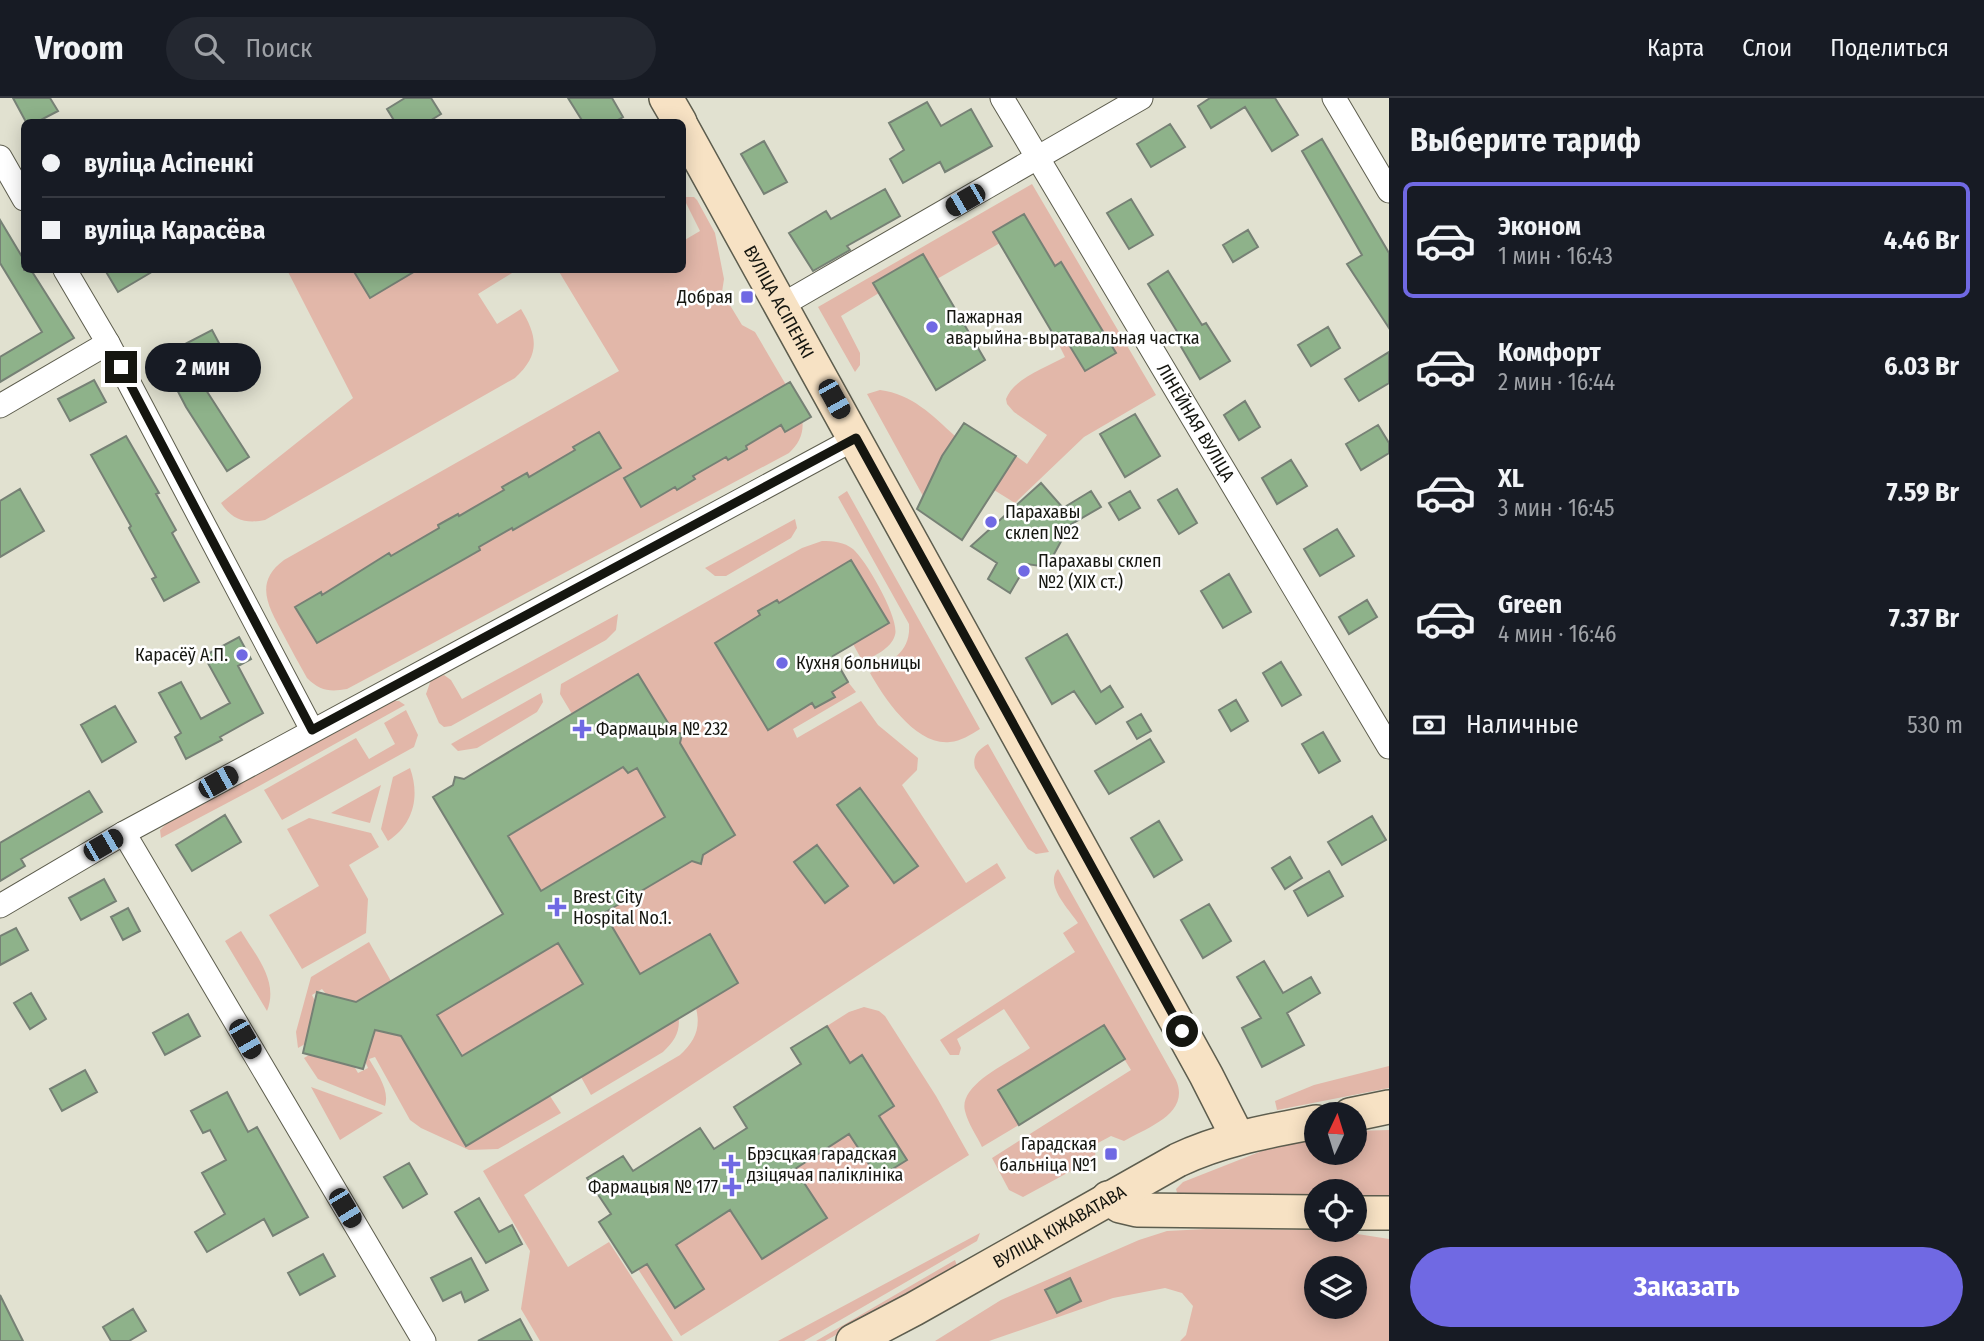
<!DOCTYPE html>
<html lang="ru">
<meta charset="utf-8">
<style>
:root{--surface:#171b24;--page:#242831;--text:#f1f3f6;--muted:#9ea1a6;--line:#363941;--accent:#7069e3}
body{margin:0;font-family:"Fira Sans Condensed",sans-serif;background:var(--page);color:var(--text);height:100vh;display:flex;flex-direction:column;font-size:26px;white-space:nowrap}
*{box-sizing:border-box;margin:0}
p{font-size:23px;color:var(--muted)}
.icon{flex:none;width:38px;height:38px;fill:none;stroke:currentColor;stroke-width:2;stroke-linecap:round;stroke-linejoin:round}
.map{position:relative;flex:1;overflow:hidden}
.side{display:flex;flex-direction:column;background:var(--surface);width:595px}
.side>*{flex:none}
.top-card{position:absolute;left:21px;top:21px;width:665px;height:154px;border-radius:10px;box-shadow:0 4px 18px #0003;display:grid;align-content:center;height:154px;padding:0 21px;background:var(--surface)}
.needle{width:46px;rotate:4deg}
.tools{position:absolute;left:1304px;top:1004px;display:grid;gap:14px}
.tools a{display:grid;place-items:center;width:63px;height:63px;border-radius:50%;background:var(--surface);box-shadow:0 4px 18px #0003;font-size:35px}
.end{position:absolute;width:32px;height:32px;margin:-16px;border:9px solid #151610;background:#fff;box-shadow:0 0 0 4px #fff}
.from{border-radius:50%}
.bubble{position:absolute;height:49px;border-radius:24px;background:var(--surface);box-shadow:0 4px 18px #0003;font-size:23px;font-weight:700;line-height:49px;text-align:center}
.car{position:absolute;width:21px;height:42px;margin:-21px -10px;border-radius:9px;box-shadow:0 0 5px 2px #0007;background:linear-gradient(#222 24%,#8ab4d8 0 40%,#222 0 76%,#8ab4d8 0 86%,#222 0)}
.top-card b{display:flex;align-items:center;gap:24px;height:66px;font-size:26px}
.top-card b+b{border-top:2px solid var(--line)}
.top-card i{width:18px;height:18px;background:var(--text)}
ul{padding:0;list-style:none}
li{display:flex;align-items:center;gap:21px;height:116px;margin:0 14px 10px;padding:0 7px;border:4px solid transparent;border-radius:10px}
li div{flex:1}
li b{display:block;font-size:26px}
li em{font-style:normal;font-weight:700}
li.current{border-color:var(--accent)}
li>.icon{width:63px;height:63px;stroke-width:1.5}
h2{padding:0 21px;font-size:32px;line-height:84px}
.pay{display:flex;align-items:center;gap:18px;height:77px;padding:0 21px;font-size:26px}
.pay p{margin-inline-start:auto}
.cta{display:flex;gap:14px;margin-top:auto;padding:14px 21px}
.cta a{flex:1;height:80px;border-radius:42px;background:var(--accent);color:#fff;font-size:28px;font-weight:700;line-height:80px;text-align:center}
header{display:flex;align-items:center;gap:42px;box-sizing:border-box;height:98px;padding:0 35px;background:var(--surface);border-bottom:2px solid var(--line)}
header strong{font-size:33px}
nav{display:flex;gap:38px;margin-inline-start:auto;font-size:24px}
.search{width:490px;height:63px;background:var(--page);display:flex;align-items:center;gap:18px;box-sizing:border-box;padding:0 24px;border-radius:38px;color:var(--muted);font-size:26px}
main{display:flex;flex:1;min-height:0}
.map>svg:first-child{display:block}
.green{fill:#e2b7a9;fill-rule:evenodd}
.building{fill:#8eb28a;stroke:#768175;stroke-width:2;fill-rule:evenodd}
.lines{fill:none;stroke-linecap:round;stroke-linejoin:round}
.street-casing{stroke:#5d5d4e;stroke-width:25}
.secondary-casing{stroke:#5d5d4e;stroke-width:36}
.street{stroke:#fff;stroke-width:23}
.secondary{stroke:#f7e2c4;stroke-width:33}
.route{stroke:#151610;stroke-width:9}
.poi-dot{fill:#7069e3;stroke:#fff;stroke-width:2.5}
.labels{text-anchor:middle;stroke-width:5;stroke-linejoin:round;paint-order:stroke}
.poi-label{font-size:18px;fill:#151610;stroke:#fff;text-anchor:start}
.street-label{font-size:18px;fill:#151610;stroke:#fff}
</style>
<header>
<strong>Vroom</strong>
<div class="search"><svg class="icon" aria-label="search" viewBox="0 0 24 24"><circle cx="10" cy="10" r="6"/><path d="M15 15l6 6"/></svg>Поиск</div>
<nav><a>Карта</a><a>Слои</a><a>Поделиться</a></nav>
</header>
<main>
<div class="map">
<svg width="1389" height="1243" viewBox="0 0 1389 1243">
<rect width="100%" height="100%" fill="#e1e1d0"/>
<path class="green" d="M1032 86 1156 297 1084 339 1015 405 994 392 1016 358 1027 366 1047 337 1014 314 1007 306 1006 301C1014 280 1047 269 1065 259L1056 241 1093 219 1061 165 1055 168 1024 116 993 134 1000 145 937 181 922 156 873 185 879 195 841 218 860 255V267L855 274 818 209Z
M683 99H694L697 102 715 135 724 181 722 194 742 227 755 234 799 309C806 328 803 342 789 355L347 591C330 594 320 593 307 580 299 566 291 551 283 536 269 509 253 485 284 462L619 273 558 172H682L683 143 700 133Z
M287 172H517L478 196 497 226 521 211C538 239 540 257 515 280L265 422C246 426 232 422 221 405L353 300Z
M880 292C912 296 932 317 955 338L942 358 923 398 867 296Z
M847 393 980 631C970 637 961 643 950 644 916 648 884 600 870 575 892 562 911 554 909 526L838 399Z
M795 421 797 430 791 440 726 478H715L705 470Z
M822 443C834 443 844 444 853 451 866 462 900 521 895 537 891 551 875 557 863 564L853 546 889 525 851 462 779 505 777 502 758 513 760 517 715 545 768 632 812 605 816 610 834 599 832 594 848 584 856 594 793 631 797 640 861 603 878 627 918 660 917 672 902 687 966 785 997 765 1006 780 524 1097 568 1169 609 1144 673 1243H540L521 1211 530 1153 483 1073 680 957C695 943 701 930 696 910L738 885 709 836 640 876 604 815 692 763 700 766 703 757 735 737 680 645 682 636 673 633 639 577 572 616 560 596 561 586 802 450Z
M618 516 616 532 606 542 451 628 444 629 439 625 426 596 431 582 444 577 451 582 462 601Z
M541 595 543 604 537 614 477 650 458 653 451 646Z
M394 603H399L405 607 261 687 161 740 160 732 166 726Z
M406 612 418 637 414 649 282 722 264 692 356 640 369 661 395 646 384 625Z
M988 646 1049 754 1036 756 1028 751 975 670C972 658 978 652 988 646Z
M623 669 628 675 637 670 665 719 540 793 507 739Z
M410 670C420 698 414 726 388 743L381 731 393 679Z
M381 687 370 725 331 715Z
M309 720 371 735 379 749 349 767 368 801 366 835 302 871 269 817 319 788 287 731Z
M1058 771 1176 982C1191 1016 1146 1030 1124 1043L1111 1038 1096 1046 1095 1060 1023 1099 1009 1092 992 1060 1131 972 1103 927 998 992 1019 1027 982 1049C977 1038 968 1026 965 1013 958 986 1011 964 1030 950L1004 911 957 941 961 950 959 957H950L940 942 1075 854 1063 835 1078 825C1069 811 1044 787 1058 771Z
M241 833C256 858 279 883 267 913L225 843Z
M369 844 391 883 374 893 381 905 374 908 326 896 322 891 312 897 315 903 305 946 298 950 296 934 311 879Z
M558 845 583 886 463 957 437 917Z
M655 899 677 911C682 930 677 941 663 954L591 997 581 979 670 926Z
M864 909 879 913 885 918 936 998 969 1057 681 1238 638 1171 647 1165 675 1210 704 1191 676 1147 730 1112 762 1161 826 1120 795 1071 847 1037 850 1036 878 1080 907 1062 879 1017 894 1007 862 958 850 965 827 928 849 914Z
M379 919 401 938 466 1047 550 998 561 1015 498 1051 469 1052 421 1030 410 1022 375 959 369 961C377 975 390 992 385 1008L318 981 304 960 309 957 354 968 358 975 368 970 365 963Z
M1389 968V990L1277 1012 1275 1003 1314 987Z
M311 989 383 1015 340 1042Z
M1389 1032V1102H1355L1354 1094H1316V1102L1178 1098 1176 1091 1183 1084 1272 1049 1316 1038V1055H1354L1355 1033Z
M1206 1131 1332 1132 1389 1141V1243H1180L1186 1237 1193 1208 1182 1195 1165 1190 1113 1200 989 1243H935L1001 1202 1139 1142 1167 1133ZM1316 1171H1354V1209H1316Z
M980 1135 977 1143 804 1243H778Z
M955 1162 957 1168 834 1238 825 1243H816Z"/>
<path class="building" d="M13 0H50L58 13 37 24H26Z
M405 0H431L441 16 428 24H395L387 11Z
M568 0H612L623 19 614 24H583Z
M1210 0H1275L1298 37 1272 53 1245 9 1211 30 1198 8Z
M927 4 941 28 971 11 992 48 945 74 940 64 903 85 890 61 904 52 889 25Z
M1170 26 1185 49 1151 69 1137 46Z
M1322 41 1389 155V230L1347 166 1362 157 1302 53Z
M764 43 787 84 764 96 741 56Z
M885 91 900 118 847 148 850 152 813 173 789 135 826 113 831 121Z
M1131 101 1153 137 1129 151 1107 115Z
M1024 116 1055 168 1061 164 1116 255 1085 273 1063 237 1056 241 993 134Z
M0 122 24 162V172H31L74 240 0 284V259L42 234 0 165Z
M1248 132 1258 149 1233 164 1223 147Z
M923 156 985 262 936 292 873 185Z
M105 172H155L118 194Z
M353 172H417L370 200Z
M1168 173 1202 227 1206 225 1230 263 1200 281 1177 242 1181 240 1148 186Z
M1328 229 1340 250 1311 268 1298 247Z
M212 232 228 262 197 278 249 359 227 373 186 309 160 259Z
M1389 254V285L1359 303 1345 281Z
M94 282 106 304 70 323 58 301Z
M790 284 811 319 785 334 781 327 746 348 747 351 728 362 726 359 693 378 695 381 677 392 675 389 641 409 624 380Z
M1245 303 1260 329 1239 342 1224 317Z
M1135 316 1160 358 1125 379 1100 336Z
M964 325 1016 358 962 442 917 411 942 358Z
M1378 327 1389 345V355L1361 372 1346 346Z
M599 334 621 370 513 432 512 430 479 449 480 452 317 545 295 509 321 494 322 497 389 455 391 458 439 430 438 427 458 416 459 418 504 392 502 389 527 375 529 379 575 352 573 349Z
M126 338 159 395 156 396 176 432 172 435 199 484 164 503 152 481 156 479 129 430 131 428 91 357Z
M1291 362 1307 388 1277 406 1262 380Z
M1041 385 1063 410 1091 393 1101 409 1070 427 1047 469 1027 466 1010 495 988 481 997 465 971 448Z
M20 391 44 433 0 459V403Z
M1177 391 1197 425 1179 436 1158 402Z
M1130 393 1140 410 1119 422 1109 405Z
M1337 431 1354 458 1320 478 1304 451Z
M851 462 889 525 833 558 848 584 832 594 835 599 815 610 812 605 768 632 715 545 760 517 758 513 777 502 779 505Z
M1229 476 1251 514 1223 530 1201 493Z
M1367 502 1377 519 1349 536 1339 519Z
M1067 536 1101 594 1110 588 1123 609 1096 626 1074 593 1052 606 1026 560Z
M239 539 251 561 238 568 263 615 220 639 222 642 186 661 175 639 181 635 159 595 181 584 201 621 230 605 204 558Z
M1281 564 1301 597 1282 608 1263 575Z
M638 576 673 633 682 636 680 645 735 737 703 757 701 766 692 763 604 815 640 876 710 836 738 885 466 1048 401 938 375 932 363 971 303 955 317 894 356 904 503 816 433 699 453 687 455 679 464 681ZM623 669 628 675 637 670 665 719 541 793 508 738ZM558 845 583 886 462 958 437 917Z
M1236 602 1248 623 1231 633 1219 612Z
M115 608 136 644 102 664 81 627Z
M1141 616 1151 633 1137 641 1127 624Z
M1323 634 1340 663 1319 675 1302 646Z
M1150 641 1164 664 1109 696 1095 673Z
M860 690 918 768 894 785 837 707Z
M89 693 102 714 21 761 25 768 0 783V745Z
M225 717 241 744 192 773 176 747Z
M1372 718 1386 742 1342 767 1328 744Z
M1159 723 1182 762 1154 779 1131 740Z
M817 747 848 788 825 805 794 764Z
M1290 759 1302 780 1285 791 1272 770Z
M1329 773 1343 798 1308 818 1294 793Z
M104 781 116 803 81 822 69 800Z
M1209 806 1231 843 1203 860 1181 822Z
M128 810 140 833 123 842 111 819Z
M16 830 28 852 0 867V838Z
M1264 863 1283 895 1311 879 1320 895 1287 915 1304 947 1262 969 1242 930 1261 920 1237 879Z
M31 895 46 921 30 931 14 905Z
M188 916 200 938 165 957 153 935Z
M1104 927 1125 961 1019 1027 998 992Z
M827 928 850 965 862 957 894 1008 879 1018 907 1062 878 1080 849 1036 795 1071 827 1120 762 1161 730 1112 676 1147 704 1191 675 1210 647 1166 632 1175 599 1124 611 1116 587 1080 623 1058 633 1073 700 1030 714 1051 747 1030 734 1009 801 966 791 950Z
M85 972 97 994 62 1013 50 991Z
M227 994 248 1034 257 1029 308 1119 273 1138 264 1121 207 1154 195 1134 225 1116 202 1075 226 1062 210 1032 203 1035 191 1013Z
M409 1065 427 1096 403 1110 384 1079Z
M479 1100 499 1134 512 1127 522 1146 486 1165 455 1114Z
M323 1156 335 1178 300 1197 288 1175Z
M471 1160 488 1192 465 1204 461 1194 443 1203 431 1180Z
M1070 1180 1081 1203 1057 1215 1045 1192Z
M0 1197 23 1243H0Z
M133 1211 146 1233 129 1243H111L103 1229Z
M520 1221 532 1243H478Z"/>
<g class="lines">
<defs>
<g id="street">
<path id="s1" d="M1002 0 1389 649"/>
<path d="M1334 0 1389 93"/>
<path d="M0 59 24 101"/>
<path d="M65 172 108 245 312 632"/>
<path d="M782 207 1141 0"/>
<path d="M0 308 108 245"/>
<path d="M124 735 424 1243"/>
<path d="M0 808 124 735 856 340"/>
</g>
<g id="secondary">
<path d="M666 0 680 24"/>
<path id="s2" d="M682 29 1206 977 1238 1040"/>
<path d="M1350 1017 1389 1009"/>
<path d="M1108 1100 1120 1108 1137 1112 1316 1114"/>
<path d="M1354 1115H1389"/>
<path id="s3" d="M853 1243 914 1211 1178 1062C1222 1041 1269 1033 1316 1024"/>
</g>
</defs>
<use href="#street" class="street-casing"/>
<use href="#secondary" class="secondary-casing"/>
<use href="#street" class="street"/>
<use href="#secondary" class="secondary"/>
</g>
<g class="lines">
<path class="route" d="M121 269 312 632 856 340 1182 933"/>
</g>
<g class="poi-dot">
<rect x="740" y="192" width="14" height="14" rx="3.5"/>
<circle cx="932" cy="229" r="7"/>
<circle cx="991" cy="424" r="7"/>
<circle cx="1024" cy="473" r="7"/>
<circle cx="242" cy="557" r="7"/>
<circle cx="782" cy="565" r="7"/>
<path d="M578.5 620.5h7v7h7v7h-7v7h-7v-7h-7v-7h7z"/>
<path d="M553.5 798.5h7v7h7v7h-7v7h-7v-7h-7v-7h7z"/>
<rect x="1104" y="1049" width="14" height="14" rx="3.5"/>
<path d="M727.5 1055.5h7v7h7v7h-7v7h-7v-7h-7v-7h7z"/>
<path d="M728.5 1078.5h7v7h7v7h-7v7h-7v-7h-7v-7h7z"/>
</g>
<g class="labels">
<g class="poi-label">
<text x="733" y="205" text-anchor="end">Добрая</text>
<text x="946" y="225">Пажарная<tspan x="946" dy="21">аварыйна-выратавальная частка</tspan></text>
<text x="1005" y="420">Парахавы<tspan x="1005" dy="21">склеп №2</tspan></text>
<text x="1038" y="469">Парахавы склеп<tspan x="1038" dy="21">№2 (XIX ст.)</tspan></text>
<text x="228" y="563" text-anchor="end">Карасёў А.П.</text>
<text x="796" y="571">Кухня больницы</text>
<text x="596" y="637">Фармацыя № 232</text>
<text x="573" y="805">Brest City<tspan x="573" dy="21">Hospital No.1.</tspan></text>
<text x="1097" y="1052" text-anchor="end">Гарадская<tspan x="1097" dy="21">бальніца №1</tspan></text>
<text x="747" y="1062">Брэсцкая гарадская<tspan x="747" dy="21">дзіцячая паліклініка</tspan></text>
<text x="718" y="1095" text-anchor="end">Фармацыя № 177</text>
</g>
<g class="street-label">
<text dy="6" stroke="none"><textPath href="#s2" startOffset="200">ВУЛІЦА АСІПЕНКІ</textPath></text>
<text dy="6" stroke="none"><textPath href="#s1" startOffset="378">ЛІНЕЙНАЯ ВУЛІЦА</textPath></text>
<text dy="6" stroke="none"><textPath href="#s3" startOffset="236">ВУЛІЦА КІЖАВАТАВА</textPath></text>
</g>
</g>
</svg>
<div class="tools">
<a><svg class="needle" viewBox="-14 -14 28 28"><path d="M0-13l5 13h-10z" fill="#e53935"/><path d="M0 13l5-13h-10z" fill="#9ea1a6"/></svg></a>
<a><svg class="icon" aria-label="locate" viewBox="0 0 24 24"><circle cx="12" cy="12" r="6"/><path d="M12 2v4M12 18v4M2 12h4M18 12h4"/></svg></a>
<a><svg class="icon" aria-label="layers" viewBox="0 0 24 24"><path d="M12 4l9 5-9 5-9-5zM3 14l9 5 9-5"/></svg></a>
</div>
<i class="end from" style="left:1182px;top:933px"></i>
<i class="end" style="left:121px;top:269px"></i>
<div class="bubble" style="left:145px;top:245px;width:116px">2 мин</div>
<i class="car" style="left:965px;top:102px;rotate:240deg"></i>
<i class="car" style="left:834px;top:301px;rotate:151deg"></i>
<i class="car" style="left:218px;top:684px;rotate:61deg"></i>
<i class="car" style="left:103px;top:747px;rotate:60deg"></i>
<i class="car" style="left:245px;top:941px;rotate:150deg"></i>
<i class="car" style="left:345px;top:1110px;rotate:149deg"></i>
<div class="top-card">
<b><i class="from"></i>вуліца Асіпенкі</b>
<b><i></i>вуліца Карасёва</b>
</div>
</div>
<section class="side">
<h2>Выберите тариф</h2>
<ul>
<li class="current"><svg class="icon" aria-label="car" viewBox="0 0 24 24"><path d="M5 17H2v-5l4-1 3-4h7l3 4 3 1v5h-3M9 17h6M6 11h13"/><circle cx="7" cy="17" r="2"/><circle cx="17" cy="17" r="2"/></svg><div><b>Эконом</b><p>1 мин · 16:43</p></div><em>4.46 Br</em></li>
<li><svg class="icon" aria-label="car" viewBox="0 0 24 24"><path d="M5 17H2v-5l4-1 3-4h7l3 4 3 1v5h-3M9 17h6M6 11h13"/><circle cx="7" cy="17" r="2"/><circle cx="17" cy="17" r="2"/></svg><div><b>Комфорт</b><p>2 мин · 16:44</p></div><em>6.03 Br</em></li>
<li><svg class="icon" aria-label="car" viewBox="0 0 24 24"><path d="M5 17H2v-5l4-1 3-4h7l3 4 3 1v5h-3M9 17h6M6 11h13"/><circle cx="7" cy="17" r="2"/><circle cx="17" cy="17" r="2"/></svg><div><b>XL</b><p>3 мин · 16:45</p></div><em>7.59 Br</em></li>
<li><svg class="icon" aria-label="car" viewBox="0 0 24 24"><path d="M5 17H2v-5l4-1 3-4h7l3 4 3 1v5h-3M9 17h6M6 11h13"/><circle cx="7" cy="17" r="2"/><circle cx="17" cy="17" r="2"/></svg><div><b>Green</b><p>4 мин · 16:46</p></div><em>7.37 Br</em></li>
</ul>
<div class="pay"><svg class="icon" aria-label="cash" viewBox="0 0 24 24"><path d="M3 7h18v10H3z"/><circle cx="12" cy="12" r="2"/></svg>Наличные<p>530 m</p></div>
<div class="cta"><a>Заказать</a></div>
</section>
</main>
